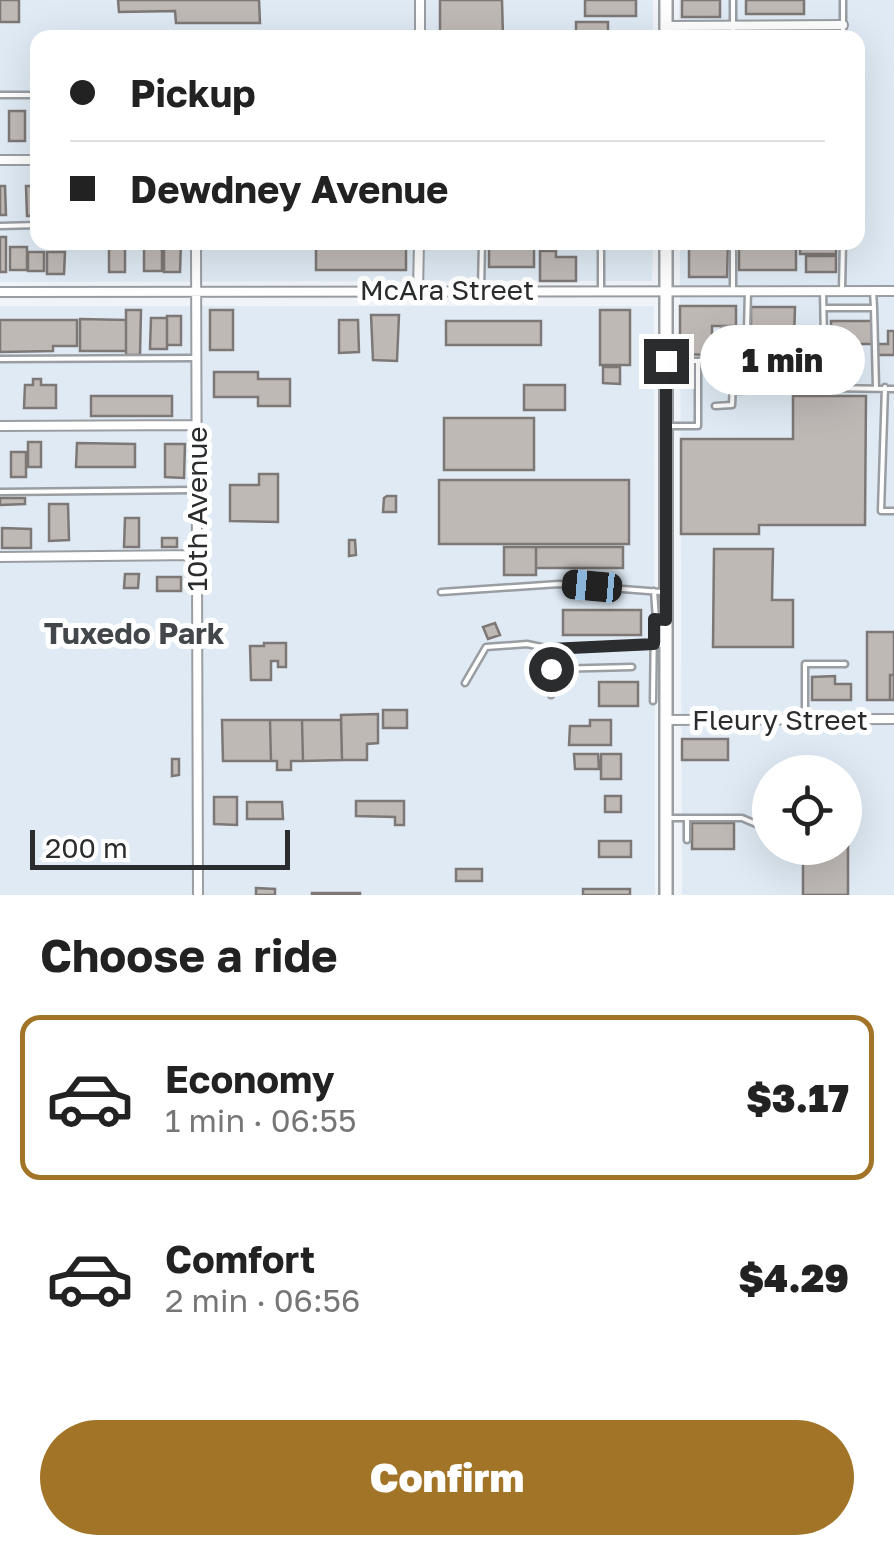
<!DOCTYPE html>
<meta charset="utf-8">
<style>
:root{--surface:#fff;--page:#f6f6f6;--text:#222;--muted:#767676;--line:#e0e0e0;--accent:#a27427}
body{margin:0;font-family:"Golos Text",sans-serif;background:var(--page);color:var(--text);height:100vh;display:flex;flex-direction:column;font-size:38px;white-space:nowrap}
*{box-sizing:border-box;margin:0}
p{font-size:32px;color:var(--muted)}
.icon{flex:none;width:55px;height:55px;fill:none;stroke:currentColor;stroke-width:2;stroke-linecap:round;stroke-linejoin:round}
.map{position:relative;height:895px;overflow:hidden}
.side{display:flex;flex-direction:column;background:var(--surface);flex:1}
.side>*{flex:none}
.guide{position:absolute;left:30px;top:30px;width:835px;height:220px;border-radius:20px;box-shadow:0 10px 40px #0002;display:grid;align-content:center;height:220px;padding:0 40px;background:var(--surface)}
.controls{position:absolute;left:752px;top:755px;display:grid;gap:20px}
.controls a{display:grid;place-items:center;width:110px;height:110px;border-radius:50%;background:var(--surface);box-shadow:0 10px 40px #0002;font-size:50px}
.scale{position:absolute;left:30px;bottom:25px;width:260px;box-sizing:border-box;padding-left:10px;border:5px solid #2a2c2d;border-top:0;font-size:28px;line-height:35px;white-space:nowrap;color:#2a2c2d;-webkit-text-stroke:8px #fff;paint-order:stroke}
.end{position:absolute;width:45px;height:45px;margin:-22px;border:12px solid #2a2c2d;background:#fff;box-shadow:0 0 0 5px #fff}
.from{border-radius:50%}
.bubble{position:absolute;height:70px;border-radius:35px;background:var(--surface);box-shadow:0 10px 40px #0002;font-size:32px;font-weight:800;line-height:70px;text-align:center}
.car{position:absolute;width:30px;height:60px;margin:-30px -15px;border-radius:12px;box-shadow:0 0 8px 2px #0007;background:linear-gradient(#222 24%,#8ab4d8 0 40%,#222 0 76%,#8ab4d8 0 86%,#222 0)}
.guide b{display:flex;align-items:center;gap:35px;height:95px;font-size:38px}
.guide b+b{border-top:2px solid var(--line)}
.guide i{width:25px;height:25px;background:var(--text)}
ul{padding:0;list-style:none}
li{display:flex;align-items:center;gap:30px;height:165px;margin:0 20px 15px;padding:0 20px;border:5px solid transparent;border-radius:20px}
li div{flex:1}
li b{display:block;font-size:38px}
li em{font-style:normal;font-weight:800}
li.current{border-color:var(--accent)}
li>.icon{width:90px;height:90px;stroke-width:1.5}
h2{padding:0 40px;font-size:45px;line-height:120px}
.action{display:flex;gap:20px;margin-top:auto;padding:20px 40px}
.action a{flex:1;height:115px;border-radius:60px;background:var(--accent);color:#fff;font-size:40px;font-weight:800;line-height:115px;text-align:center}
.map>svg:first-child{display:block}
.built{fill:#dfeaf4;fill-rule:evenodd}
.building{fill:#bfb9b6;stroke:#7d7875;stroke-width:2.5}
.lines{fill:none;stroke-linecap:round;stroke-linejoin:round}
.lane-casing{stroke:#9a9ea2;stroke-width:9}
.street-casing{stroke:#9a9ea2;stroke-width:12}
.secondary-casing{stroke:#9a9ea2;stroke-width:16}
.lane{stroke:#fff;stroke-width:4}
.street{stroke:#fff;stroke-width:8}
.secondary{stroke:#fff;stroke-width:11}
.route{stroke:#2a2c2d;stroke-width:12}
.labels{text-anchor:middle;stroke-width:10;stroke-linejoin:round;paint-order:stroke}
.street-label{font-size:28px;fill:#2a2c2d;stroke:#fff}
.neighbourhood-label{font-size:30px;font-weight:bold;fill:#43474b;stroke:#fff}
</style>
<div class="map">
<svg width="894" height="895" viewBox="0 0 894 895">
<rect width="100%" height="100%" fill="#f0f4f9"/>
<path class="built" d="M0 0H653V37L38 38V242L653 243 652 281 0 282Z
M679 0H894V895H682L680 243 858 242V38L679 37ZM770 772H845V848H770Z
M0 306H654L655 895H0Z"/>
<path class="building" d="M0 0H19V22H0Z
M118 0H259L260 23H176L175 11 119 12Z
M440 0H502L503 38H440Z
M585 0H636V16H585Z
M682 0H720V17H682Z
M746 0H804V14H746Z
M576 22H608V38H576Z
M9 111H25V141H9Z
M0 186H5L6 215H0Z
M26 186H38V216H27Z
M0 237H6V272H0Z
M144 242H162V271H144Z
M164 242H181L180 272H164Z
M489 242H534V267H489Z
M689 242H728L727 277H689Z
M739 242H796V270H739Z
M800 242H836V254H800Z
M316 246H406V270H316Z
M10 247H27V270H10Z
M109 247H125V272H109Z
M540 251H556V257H576V281H540Z
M28 252H44V271H28Z
M47 252H65L64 274H47Z
M806 256H836V272H806Z
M680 306H736V326H712V355L680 354Z
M751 307H795L794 338H776V347H751Z
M126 310H141L140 355H126Z
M210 310H233V350H210Z
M600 310H630V365H600Z
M371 315H399L397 361 373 360Z
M167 316H181V345H167Z
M151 318H167V349H150Z
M80 319 126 320V351H80Z
M0 320H77V346H53V351L0 352Z
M339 320H358L359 352 339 353Z
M446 321H541V345H446Z
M831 321H873V344H831Z
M888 331H894V355H878V344H888Z
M603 367H620V384L603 383Z
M214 372H258V379H290V406H258V397H214Z
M33 379H41V385H56V408H24L25 385H33Z
M524 385H565V410H524Z
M91 396H172V416H91Z
M793 396H866L865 525H759V534H681V439H793Z
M444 418H534V470H444Z
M28 442H41V467H28Z
M77 443 135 444V467H76Z
M165 444H185L184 478 165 477Z
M11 452H26V477H11Z
M259 474H278V522L230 521V485H259Z
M439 480H629V544H439Z
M387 496H396V512H383L384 498Z
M0 498H25V504L0 505Z
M49 504H68L69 540 49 541Z
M125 518H139V547H124Z
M2 528 31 529V548H2Z
M162 538H177V547H162Z
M349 540H355L356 555 349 556Z
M504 547H536V575H504Z
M536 547H623V568H536Z
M714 549H773L772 600H793V647H713Z
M125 574H139L138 588H124Z
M157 577H181V591H157Z
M563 610H641V635H563Z
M495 623 500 635 488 639 483 627Z
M867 632H894V675H890V700H867Z
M264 643H286V667H278V661H271V680H251L250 646H264Z
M890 675H894V700H890Z
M835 676V684H851V700H812V677Z
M599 682H638V706H599Z
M383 710H407V728H383Z
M378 714V743L367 744V760H342L341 715Z
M222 720H270L271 761H223Z
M270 720H302L303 761H291V770H277V761H271Z
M302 720H341L342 760 303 761Z
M590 720H611V745H569L570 726H590Z
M682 739H728V760H682Z
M574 754H598L599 769H575Z
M601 754H621V779H601Z
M172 759H179V775L172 776Z
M605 796H621V812H605Z
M214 797H237V825L214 824Z
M845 797H848V895H803V848H845Z
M356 801H404V825H395V817L356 816Z
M247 802H282L283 819H247Z
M692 823H734V849H692Z
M599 841H631V857H599Z
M456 869H482V881H456Z
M256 888 275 889V895H256Z
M583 889H630V895H583Z
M312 893H360V895H312Z"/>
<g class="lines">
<defs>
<path id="lane" d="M733 38V0
M843 38V0
M0 95H38
M0 226 38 225
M601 242V290
M733 288V242
M481 290 482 242
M842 290 843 242
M826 308H874L873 291
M874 308 876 388
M0 359 195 358
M698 361 724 358V330L747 329 748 291
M885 387 881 511H894
M825 388 894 389
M733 391 825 388 823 291
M715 406 732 405 733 382 715 383
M670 426H698V361H671
M0 492 195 490
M654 591 656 619
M441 592 559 584 661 592
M551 669 632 667
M465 683 486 647 527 644 551 649
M551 695V649L661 645
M653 701 654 619
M805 719V664H845
M670 818H742L770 830
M687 840V818"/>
<path id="street" d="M420 0V38
M666 26 843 25
M0 160H38
M196 242 198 895
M418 291 419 242
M0 292 894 291
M0 426 197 425
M0 557 197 555
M666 720 894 719"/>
<path id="secondary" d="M666 0V38
M666 242V895"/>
</defs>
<use href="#lane" class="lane-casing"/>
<use href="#street" class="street-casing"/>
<use href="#secondary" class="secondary-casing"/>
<use href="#lane" class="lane"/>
<use href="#street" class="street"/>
<use href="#secondary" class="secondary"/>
</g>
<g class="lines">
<path class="route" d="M551 669 550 649 654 644V619L666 620V361"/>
</g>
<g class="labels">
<g class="street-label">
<text x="447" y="300">McAra Street</text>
<text transform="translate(197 509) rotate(-90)" y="10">10th Avenue</text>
<text x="780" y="730">Fleury Street</text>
</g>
<g class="neighbourhood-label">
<text x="134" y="644">Tuxedo Park</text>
</g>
</g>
</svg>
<div class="controls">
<a><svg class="icon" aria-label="locate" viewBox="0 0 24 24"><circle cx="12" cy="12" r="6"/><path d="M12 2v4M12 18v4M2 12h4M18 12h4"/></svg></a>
</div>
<div class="scale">200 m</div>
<i class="end from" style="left:551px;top:669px"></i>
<i class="end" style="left:666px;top:361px"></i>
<div class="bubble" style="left:700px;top:325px;width:165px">1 min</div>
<i class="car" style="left:592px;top:586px;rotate:275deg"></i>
<div class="guide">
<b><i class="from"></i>Pickup</b>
<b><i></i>Dewdney Avenue</b>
</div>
</div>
<section class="side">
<h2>Choose a ride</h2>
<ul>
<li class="current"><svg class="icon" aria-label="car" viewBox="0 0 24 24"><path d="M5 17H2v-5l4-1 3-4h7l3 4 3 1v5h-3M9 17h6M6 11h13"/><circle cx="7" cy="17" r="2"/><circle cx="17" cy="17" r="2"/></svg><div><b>Economy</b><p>1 min · 06:55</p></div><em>$3.17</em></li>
<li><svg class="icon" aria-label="car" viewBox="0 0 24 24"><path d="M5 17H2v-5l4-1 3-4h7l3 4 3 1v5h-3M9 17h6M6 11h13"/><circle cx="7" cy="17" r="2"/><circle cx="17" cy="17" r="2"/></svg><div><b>Comfort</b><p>2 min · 06:56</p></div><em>$4.29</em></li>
</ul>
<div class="action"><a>Confirm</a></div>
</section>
